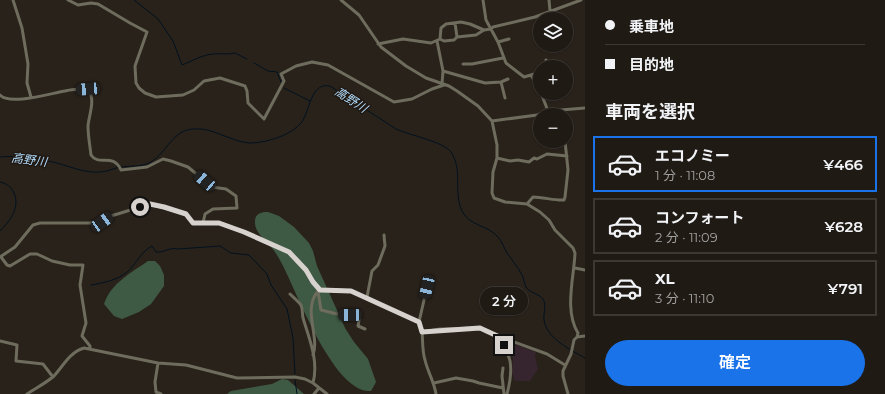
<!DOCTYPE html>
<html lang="ja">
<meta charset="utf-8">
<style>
:root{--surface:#1f1a14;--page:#27231d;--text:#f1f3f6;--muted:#a1a1a0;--line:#3c3834;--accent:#1a73e8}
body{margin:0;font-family:Montserrat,"Noto Sans JP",sans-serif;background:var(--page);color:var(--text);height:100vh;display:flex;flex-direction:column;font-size:15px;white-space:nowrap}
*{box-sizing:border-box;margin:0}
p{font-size:13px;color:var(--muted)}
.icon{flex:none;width:22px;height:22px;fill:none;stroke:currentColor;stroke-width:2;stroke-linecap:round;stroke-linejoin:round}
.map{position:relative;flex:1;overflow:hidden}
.details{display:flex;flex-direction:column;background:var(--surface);width:300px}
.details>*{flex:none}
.hud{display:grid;align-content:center;height:88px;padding:0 20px;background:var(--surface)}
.buttons{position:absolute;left:533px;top:12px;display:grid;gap:8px}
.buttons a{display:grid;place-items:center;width:40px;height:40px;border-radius:50%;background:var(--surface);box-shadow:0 1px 3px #0004,0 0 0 1px var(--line);font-size:20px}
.end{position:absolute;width:18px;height:18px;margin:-9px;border:5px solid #d7d2ce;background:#111;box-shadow:0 0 0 2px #111}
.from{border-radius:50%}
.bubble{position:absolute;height:28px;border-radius:14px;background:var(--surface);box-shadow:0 1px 3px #0004,0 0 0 1px var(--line);font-size:13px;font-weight:600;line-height:28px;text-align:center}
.car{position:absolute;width:12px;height:24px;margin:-12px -6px;border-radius:5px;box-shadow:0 0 3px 1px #0007;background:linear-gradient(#222 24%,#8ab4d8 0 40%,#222 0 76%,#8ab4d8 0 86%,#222 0)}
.hud b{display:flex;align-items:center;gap:14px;height:38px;font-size:15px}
.hud b+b{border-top:1px solid var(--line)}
.hud i{width:10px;height:10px;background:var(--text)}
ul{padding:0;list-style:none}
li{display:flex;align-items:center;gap:12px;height:56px;margin:0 8px 6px;padding:0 12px;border:2px solid var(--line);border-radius:0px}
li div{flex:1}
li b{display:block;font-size:15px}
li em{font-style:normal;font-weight:600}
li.current{border-color:var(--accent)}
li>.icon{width:36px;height:36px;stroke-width:1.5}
h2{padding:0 20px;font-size:18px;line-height:48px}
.cta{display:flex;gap:8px;margin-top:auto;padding:8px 20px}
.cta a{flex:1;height:46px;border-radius:24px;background:var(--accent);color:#fff;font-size:16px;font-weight:600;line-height:46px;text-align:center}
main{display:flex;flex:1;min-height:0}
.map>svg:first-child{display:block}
.education{fill:#36252e}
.forest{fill:#3f5a44}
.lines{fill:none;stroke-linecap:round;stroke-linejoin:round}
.stream{stroke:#00111e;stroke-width:1}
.minor{stroke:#6e6c5d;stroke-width:3}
.route{stroke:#d7d2ce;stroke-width:5}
.labels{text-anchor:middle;stroke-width:3;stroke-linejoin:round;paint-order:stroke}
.water-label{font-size:12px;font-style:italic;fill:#afdafa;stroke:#201812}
</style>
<main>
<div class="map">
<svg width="585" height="394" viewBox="0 0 585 394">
<rect width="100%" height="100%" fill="#29221b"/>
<path class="education" d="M514 344 536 352 535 356 538 369 530 381H515L512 372 513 358 510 355Z"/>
<path class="forest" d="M268 212 279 216 294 227 309 243 313 251 317 266 345 328 354 342 368 359 376 382 371 391C333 394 295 287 282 264 279 258 275 251 270 246 264 239 254 231 255 221 255 213 262 212 268 212Z
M148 261H155L160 266 164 275V286L151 304 139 312 122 319 114 316 104 304C111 283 131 273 148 261Z
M282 379 288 380 304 394H227L231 391 272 384Z"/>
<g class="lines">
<path class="stream" d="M134 0 158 19 173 41 182 65C192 61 202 55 213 54 221 53 227 55 235 53L247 59
M254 63 268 71 277 72 281 82
M284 88 310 101
M0 157C16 155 41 159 57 163 75 168 89 175 107 171 110 170 113 169 116 168 127 165 141 168 151 162 167 152 173 130 193 129 213 127 229 141 249 143 255 143 263 142 270 140 281 137 293 132 301 123 310 112 310 82 330 86L396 129C409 135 444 142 451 152 463 169 453 192 462 211 469 226 488 225 498 237 502 241 504 248 507 253 512 260 518 267 522 275 524 279 524 283 526 287 530 293 539 294 543 299 547 305 543 313 544 320 547 339 571 350 585 358
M0 182C5 183 8 185 11 188 23 204 11 220 0 231
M91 285C103 283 117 280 126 273 137 264 139 253 152 246L156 252C164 253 169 247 178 249L220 246 231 253 249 255 267 274 271 285 287 309 293 338 295 374
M295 380 297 394"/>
<path class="minor" d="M13 0 22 28 28 64 27 83 31 97
M68 0 78 5 91 3 98 4 130 23 147 32 135 66 136 83 139 88 145 93 156 97 183 95 194 90 204 81 220 78 245 86 247 91 248 103 264 119 284 81 281 74 296 66 312 62 328 65 394 102 412 99 432 89 444 85
M341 0 359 15 381 47 406 66 426 78 449 86 457 91 478 106 492 121 497 145V158L493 172 492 193 494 198 505 202 527 204 540 212 549 220 555 230 573 248 575 253C574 278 564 310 578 333L577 337 574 340 571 354 563 371V376L568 394
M483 0 486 20 498 42 506 63 524 77 531 75 540 91
M549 0 550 11
M455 23 457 37
M440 39 444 41 454 40 457 37 476 35 484 30
M437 41 443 71 442 84
M498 42 509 39
M378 44 403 39 431 43 440 39 441 28 446 24 461 22 470 24 484 30 491 29 493 27 535 17 581 0
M546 60 548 67
M463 64H472L503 58
M443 71 485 83 501 82 508 79
M531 75 540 72
M501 82 505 98
M541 93 548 111
M0 95C9 106 52 93 65 91 72 89 80 89 88 89 96 100 89 114 88 126 88 136 90 146 91 155 99 167 113 152 121 170L147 167 163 159 171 161 188 167 212 187 226 189 236 196 237 208 213 209 205 214 203 223
M492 121 537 115 548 111 585 108
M497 158 510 161 518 160 529 162 534 158 537 159 547 154 567 156
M527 204 533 197C543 197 556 201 564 200L565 197 568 170 565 141
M0 257 15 247 33 225 40 223H102L111 216 150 204 186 214 193 223H219L244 232 289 252 306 270 313 282 319 290 323 289 351 291 419 322 422 332 440 329 480 328 506 339 547 354 565 365
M1 257 7 265 10 266 30 254H37L52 261 70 265H83L80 285 86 323 82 336 90 346V349
M575 268 585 270
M318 291 321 310 341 315H360L358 326 365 329
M290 294C293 297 298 301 301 305 303 310 302 313 303 318 309 338 319 361 313 383
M367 297 372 271 378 265 385 246 384 235
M419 322 427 287
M422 332C423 341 422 351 425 360 428 373 434 381 436 394
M577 337 585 336
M506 339C503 349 508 352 510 361 512 373 510 383 507 394
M0 341 17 345 16 361 43 364 53 377
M313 355C320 336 302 310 318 291
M158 363 155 382 156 392 161 394
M503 368 502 376 504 394
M434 383 456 378 473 381 479 383 503 388
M27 394C36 388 46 383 54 376 63 366 70 352 84 348L158 363 186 365 237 378 295 377 305 379 313 383 327 394
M314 394 319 388"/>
</g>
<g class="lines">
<path class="route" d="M140 207 150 204 164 207 186 214 193 223H219L244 232 289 252 306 270 313 282 320 290 351 291 419 322 422 332 480 328 506 340 504 345"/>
</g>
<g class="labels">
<g class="water-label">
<text transform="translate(351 100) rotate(33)" y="4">高野川</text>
<text transform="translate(29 160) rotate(7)" y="4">高野川</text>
</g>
</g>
</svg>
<div class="buttons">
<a><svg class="icon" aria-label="layers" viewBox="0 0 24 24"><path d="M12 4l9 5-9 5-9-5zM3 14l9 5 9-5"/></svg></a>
<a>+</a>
<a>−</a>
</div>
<i class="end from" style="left:140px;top:207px"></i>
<i class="end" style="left:504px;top:345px"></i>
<div class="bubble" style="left:480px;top:287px;width:48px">2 分</div>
<i class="car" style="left:88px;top:89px;rotate:266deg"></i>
<i class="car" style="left:205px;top:181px;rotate:311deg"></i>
<i class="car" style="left:102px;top:222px;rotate:55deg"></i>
<i class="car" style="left:427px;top:287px;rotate:193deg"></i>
<i class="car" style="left:350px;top:315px;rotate:270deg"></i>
</div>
<section class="details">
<div class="hud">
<b><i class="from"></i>乗車地</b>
<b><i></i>目的地</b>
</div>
<h2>車両を選択</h2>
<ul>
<li class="current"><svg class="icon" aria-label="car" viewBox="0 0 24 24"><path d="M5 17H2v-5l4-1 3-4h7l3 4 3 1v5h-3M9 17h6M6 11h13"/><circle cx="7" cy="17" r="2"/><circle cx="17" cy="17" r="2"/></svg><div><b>エコノミー</b><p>1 分 · 11:08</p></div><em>¥466</em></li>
<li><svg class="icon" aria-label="car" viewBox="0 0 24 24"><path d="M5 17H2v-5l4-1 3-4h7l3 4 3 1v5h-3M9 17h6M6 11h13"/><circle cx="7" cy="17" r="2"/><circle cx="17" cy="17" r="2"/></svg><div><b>コンフォート</b><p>2 分 · 11:09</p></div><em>¥628</em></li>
<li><svg class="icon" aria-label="car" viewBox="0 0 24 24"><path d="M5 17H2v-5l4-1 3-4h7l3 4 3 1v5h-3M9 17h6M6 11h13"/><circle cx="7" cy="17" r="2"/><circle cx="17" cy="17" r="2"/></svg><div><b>XL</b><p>3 分 · 11:10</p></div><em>¥791</em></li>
</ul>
<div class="cta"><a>確定</a></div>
</section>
</main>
